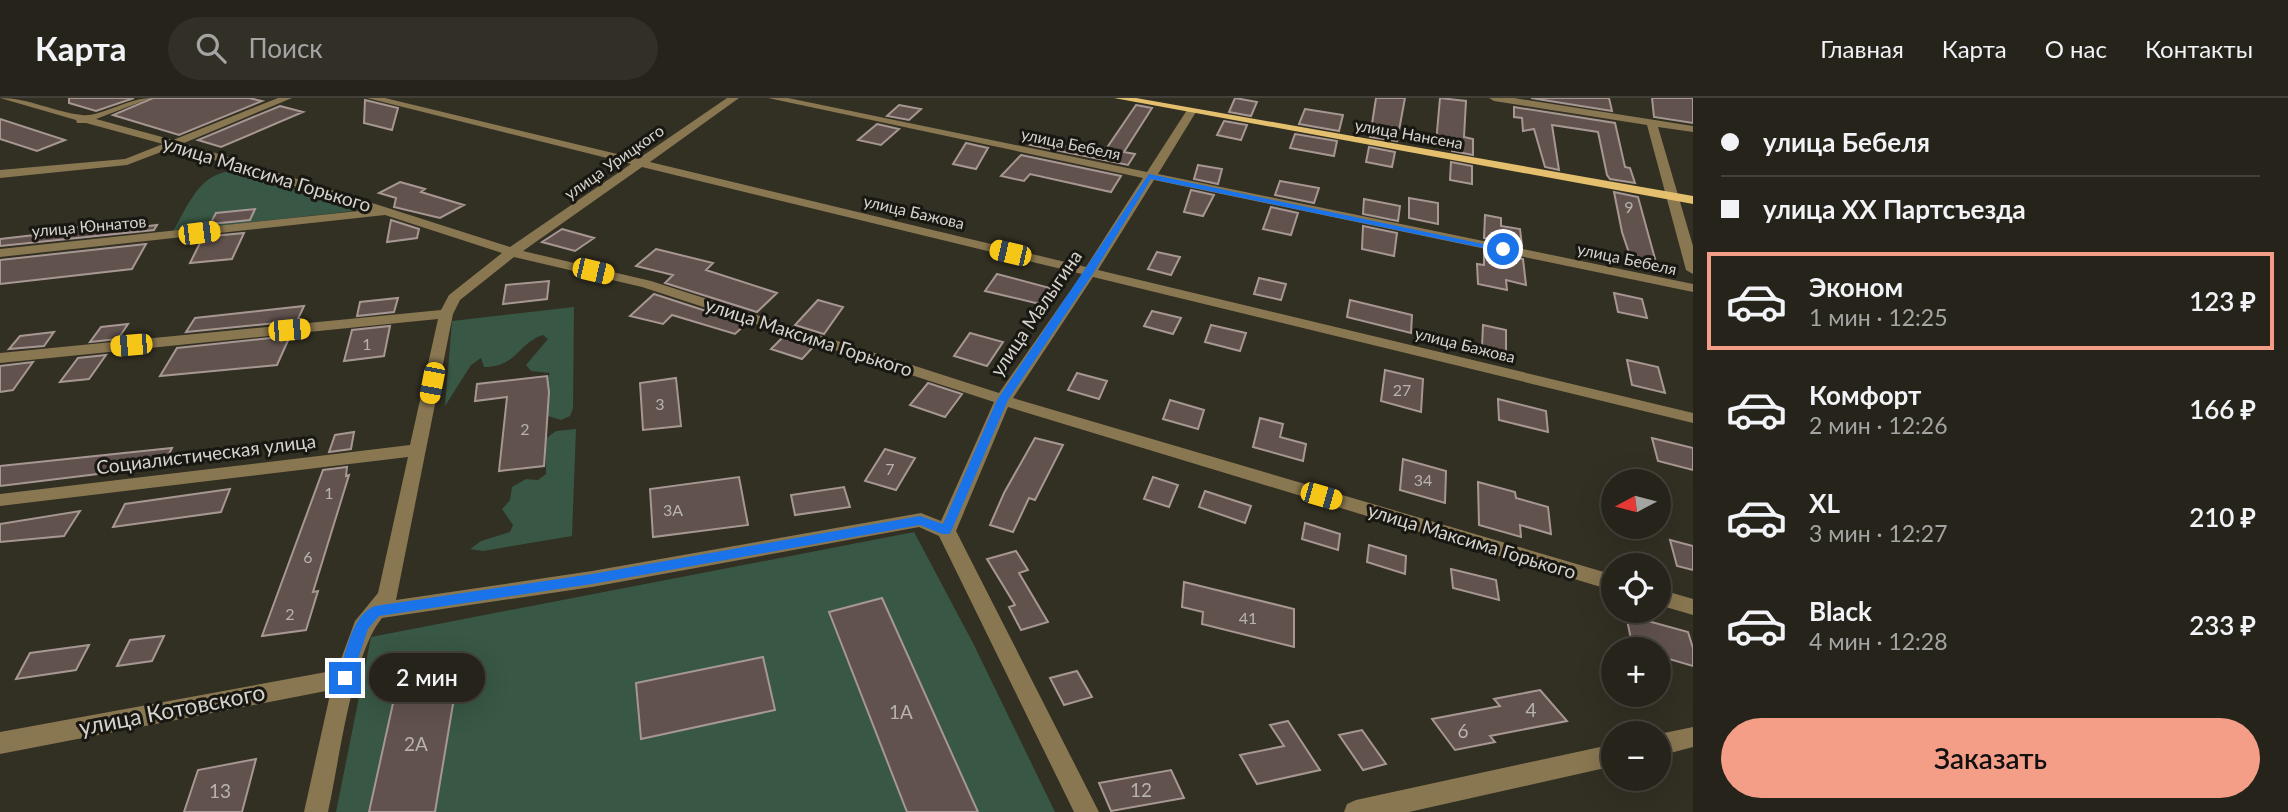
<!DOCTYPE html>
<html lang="ru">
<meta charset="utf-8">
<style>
:root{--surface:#26231a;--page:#322f27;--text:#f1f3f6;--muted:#a4a4a2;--line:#424039;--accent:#f49e88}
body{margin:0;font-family:Lato,sans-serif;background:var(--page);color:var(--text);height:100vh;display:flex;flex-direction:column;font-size:26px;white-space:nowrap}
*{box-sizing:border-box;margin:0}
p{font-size:23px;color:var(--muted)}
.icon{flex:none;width:38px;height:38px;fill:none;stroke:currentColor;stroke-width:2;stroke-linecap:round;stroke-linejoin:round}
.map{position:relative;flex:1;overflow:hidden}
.side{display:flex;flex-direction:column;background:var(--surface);width:595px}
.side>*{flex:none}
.guide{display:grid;align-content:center;height:154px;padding:0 28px;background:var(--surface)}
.needle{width:46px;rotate:263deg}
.fabs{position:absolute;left:1601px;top:371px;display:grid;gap:14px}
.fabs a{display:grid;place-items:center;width:70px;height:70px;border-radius:50%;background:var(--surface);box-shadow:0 7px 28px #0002,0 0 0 2px var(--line);font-size:35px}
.end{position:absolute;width:32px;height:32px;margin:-16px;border:9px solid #1a73e8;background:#fff;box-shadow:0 0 0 4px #fff}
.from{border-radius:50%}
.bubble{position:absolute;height:49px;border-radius:24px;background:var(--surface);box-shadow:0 7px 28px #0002,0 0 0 2px var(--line);font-size:23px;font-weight:600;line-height:49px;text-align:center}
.car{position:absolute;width:21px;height:42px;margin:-21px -10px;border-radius:9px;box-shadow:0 0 5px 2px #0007;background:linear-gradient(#f5c518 24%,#345 0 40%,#f5c518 0 76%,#345 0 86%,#f5c518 0)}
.guide b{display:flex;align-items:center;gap:24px;height:66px;font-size:26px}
.guide b+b{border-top:2px solid var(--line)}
.guide i{width:18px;height:18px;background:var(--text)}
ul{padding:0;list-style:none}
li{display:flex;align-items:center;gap:21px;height:98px;margin:0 14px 10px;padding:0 14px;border:4px solid transparent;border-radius:0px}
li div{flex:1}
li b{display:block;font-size:26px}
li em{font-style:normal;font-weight:600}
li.active{border-color:var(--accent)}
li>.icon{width:63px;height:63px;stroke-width:1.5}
.action{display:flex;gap:14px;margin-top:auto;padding:14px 28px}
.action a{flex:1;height:80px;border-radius:42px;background:var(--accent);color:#111;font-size:28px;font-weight:600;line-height:80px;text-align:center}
header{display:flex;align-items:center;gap:42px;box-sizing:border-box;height:98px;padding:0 35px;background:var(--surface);border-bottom:2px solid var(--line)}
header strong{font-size:33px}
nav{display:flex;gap:38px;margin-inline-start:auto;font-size:24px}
.search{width:490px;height:63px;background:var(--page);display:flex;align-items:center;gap:18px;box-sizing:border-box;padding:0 24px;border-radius:38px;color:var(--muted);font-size:26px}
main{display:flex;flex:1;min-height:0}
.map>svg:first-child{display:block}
.green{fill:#385744}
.building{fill:#61524e;stroke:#a79793;stroke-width:2}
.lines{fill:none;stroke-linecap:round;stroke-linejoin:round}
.minor{fill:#897751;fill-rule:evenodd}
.major{fill:#e4bf6d;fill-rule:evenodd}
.route{fill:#1a73e8}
.labels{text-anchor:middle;stroke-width:6;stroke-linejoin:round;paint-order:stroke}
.far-street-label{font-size:16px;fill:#d5d3cc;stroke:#181712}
.number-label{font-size:16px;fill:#b8b3ac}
.street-label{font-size:19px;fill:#d5d3cc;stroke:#181712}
.near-number-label{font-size:19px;fill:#b8b3ac}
.near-street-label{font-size:23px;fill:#d5d3cc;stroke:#181712}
</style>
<header>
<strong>Карта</strong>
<div class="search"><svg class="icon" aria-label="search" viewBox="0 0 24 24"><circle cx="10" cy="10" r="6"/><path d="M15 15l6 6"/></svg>Поиск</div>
<nav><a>Главная</a><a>Карта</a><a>О нас</a><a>Контакты</a></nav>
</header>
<main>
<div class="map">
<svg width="1693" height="714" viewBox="0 0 1693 714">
<rect width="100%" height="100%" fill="#322f23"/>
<path class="green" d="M225 74H236L363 112 173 133C187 110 197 80 225 74Z
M574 209 573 310 570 318 561 322 548 318C545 303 541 288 550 275L531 273 526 267 548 241 543 237C518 245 517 269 484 269L481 260 471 267 445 308 452 223Z
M576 331 572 438 483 453 470 451 481 443 510 434 513 427 502 411 510 402 512 389 526 381 538 382 546 376 545 341 556 333Z
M914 434 973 545 1055 714H336L371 539Z"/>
<path class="building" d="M69 0H134L96 13 69 5Z
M153 0H249L262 3 179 37 113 17Z
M1235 0 1257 4 1251 18 1229 14Z
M1376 0H1405L1397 43 1370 39Z
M1440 0 1466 3 1464 39 1473 41V57L1452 53V48L1436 45Z
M1531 0H1609L1612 13Z
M1652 0H1693V25L1654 19Z
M365 2 398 10 392 32 364 25Z
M899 7 921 11 909 22 887 18Z
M1136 7 1152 10 1124 54 1135 56 1128 67 1030 47 1035 42 1099 55 1102 50 1106 51Z
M280 8 303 14 221 49 198 42Z
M1514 9 1615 25 1625 69 1630 70 1635 85 1610 81 1607 77 1598 34 1552 27 1559 72 1545 69 1534 31 1523 33 1522 20 1514 19Z
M1305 11 1343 17 1339 33 1299 26Z
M0 21 65 42 37 53 0 41Z
M1224 23 1247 27 1241 42 1217 37Z
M877 26 899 31 881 47 858 42Z
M1295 36 1337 43 1334 58 1290 50Z
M966 45 988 50 976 71 953 66Z
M1369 49 1395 54 1392 69 1366 64Z
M1021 57 1121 78 1111 94 1030 76 1024 83 1001 78Z
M1451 64 1472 68V86L1450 82Z
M1198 67 1222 71 1218 86 1194 81Z
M1280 83 1319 90 1314 105 1275 97Z
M400 84 425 91 421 94 464 107 440 120 394 109 396 100 379 95Z
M1191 92 1214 97 1203 118 1184 114Z
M1614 94 1638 99 1657 168 1632 164 1622 134Z
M1409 100 1438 105V126L1409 120Z
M1364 101 1400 108 1398 123 1363 116Z
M1271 109 1298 115 1291 137 1263 131Z
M255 111 250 122 210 126 216 115Z
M1485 117 1501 120V128L1520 131 1522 148 1484 140Z
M391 122 419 131 417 140 387 144Z
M103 127 97 134 157 127 154 132 0 148V141L52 135 56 131Z
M1363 128 1397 135 1394 158 1362 151Z
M562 131 594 140 575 153 542 144Z
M244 135 232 161 190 165 203 139Z
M146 146 132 171 0 186V162Z
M656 151 713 165 706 172 777 195 757 214 665 185 673 177 636 168Z
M1484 153 1523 161 1526 187 1506 182 1507 192 1478 186 1477 166 1484 167Z
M1157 154 1180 159 1171 177 1148 171Z
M997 176 1050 190 1040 206 985 193Z
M1259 180 1286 186 1281 202 1254 196Z
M549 183 547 201 503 206 506 187Z
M1614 195 1642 201 1647 220 1618 214Z
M654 196 746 226 735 236 672 217 663 226 630 218Z
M398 200 394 214 357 218 360 204Z
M818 202 843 209 824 236 795 227Z
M1350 202 1412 217 1411 235 1347 219Z
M304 208 297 223 186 234 195 220Z
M1152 213 1181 220 1173 236 1144 228Z
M128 226 118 241 90 244 101 229Z
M1211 227 1246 235 1240 253 1205 244Z
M1483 227 1506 232V255L1482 249Z
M390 228 384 258 344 263 352 232Z
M54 234 44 248 9 251 20 238Z
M970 235 1003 244 987 268 954 258Z
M290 238 277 267 160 278 177 250Z
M784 238 814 248 802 261 771 251Z
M106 257 89 281 60 284 78 260Z
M1627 262 1658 269 1665 295 1632 287Z
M33 264 13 292 0 294V268Z
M1385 272 1423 281 1421 314 1381 303Z
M1077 275 1107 283 1099 301 1068 292Z
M547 278 549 294 544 368 499 373 507 299 475 303 477 286Z
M676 280 681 328 643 332 640 285Z
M928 285 962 296 945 319 910 307Z
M1498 301 1546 313 1548 334 1499 322Z
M1170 302 1204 312 1198 331 1163 321Z
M1260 320 1283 326 1280 339 1306 346 1303 363 1253 349Z
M354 334 351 351 329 354 335 337Z
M1035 340 1063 347 1035 402 1029 400 1013 434 990 427 1004 395Z
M1652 340 1693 350V372L1658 363Z
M172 350 163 368 0 388V368Z
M885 351 915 360 896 392 865 383Z
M1403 361 1446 373 1445 405 1400 392Z
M347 369 346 378 349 377 313 494 318 493 306 532 262 538 323 372Z
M739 379 748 427 653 439 650 391Z
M1153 379 1178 387 1169 409 1144 401Z
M1478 384 1515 394 1516 400 1548 409 1551 436 1520 427 1521 439 1479 427Z
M844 389 850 409 795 417 791 397Z
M230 391 221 414 113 429 125 406Z
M1205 393 1251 408 1245 425 1199 409Z
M80 413 64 438 0 444V426Z
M1305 425 1340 436 1338 452 1302 441Z
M1670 442 1693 448V472L1677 468Z
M1369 447 1406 458 1405 476 1367 464Z
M1016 453 1028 472 1019 475 1048 524 1021 532 1009 509 1015 507 987 461Z
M1451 471 1496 482 1499 502 1453 490Z
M1184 484 1294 511V549L1202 526 1203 514 1182 509Z
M882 500 978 714H907L829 514Z
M1626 517 1688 534 1693 550V568L1659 558V551H1633Z
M164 538 152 563 117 568 130 542Z
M89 547 76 572 16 581 30 555Z
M763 559 775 612 641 641 636 585Z
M459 570 435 714H369L399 578Z
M1077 573 1092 599 1064 607 1050 580Z
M1540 592 1567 623 1490 638 1495 644 1455 652 1432 621 1500 608 1494 601Z
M1288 623 1320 672 1257 686 1240 657 1284 648 1270 627Z
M1362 632 1386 666 1363 672 1339 637Z
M256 661 242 714H184L198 672Z
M1171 672 1184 700 1111 713 1099 685Z"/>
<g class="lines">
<path class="minor" d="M0 0C29 0 54 14 82 17 98 20 128 0 151 0L96 21 173 42 278 0H292L184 45 510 149 631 66 367 0H385L638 61 727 0H739L650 64 1086 169 1143 80 768 0H788L1147 74 1187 12 1191 11 1196 14 1158 76 1693 186V194L1154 82 1098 172 1693 315V325L1093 179 1013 300 1614 477V493L1008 309 956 433 1099 714H1074L939 438 919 429 592 489 382 520C352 556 339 665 328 714H304L331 592 0 656V634L337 572 355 523 378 495 408 359 0 408V396L410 347 438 221 0 265V255L441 212 449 197 502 155 385 117 0 159V151L368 112 174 49 127 67 0 80V72L125 61 163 46 86 25H77L76 22ZM642 69 1082 176 999 295 651 183 523 153ZM514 159 642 189 994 304 941 423 921 415 592 473 396 502 453 216 460 202Z
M1489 0H1514L1693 28V34L1658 29 1693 148V176L1686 172 1647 27 1494 3Z
M1659 491 1693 501V517L1659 507Z
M1693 629V649L1659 658V636Z
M1614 646V668L1409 714H1344L1347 706 1356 702Z"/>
<path class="major" d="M1114 0H1136L1693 98V106Z"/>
</g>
<path class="route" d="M1149 76 1507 151 1503 154 1151 81 1094 174 1008 302 950 436H942L920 427 592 486 379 518 368 531 350 585H340L338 580C345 558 351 517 375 508L592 476 920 418 943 426 997 302Z"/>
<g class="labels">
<g class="far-street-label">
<text transform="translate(1409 36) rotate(10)" y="6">улица Нансена</text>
<text transform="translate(1071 46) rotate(12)" y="6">улица Бебеля</text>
<text transform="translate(614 64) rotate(-35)" y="6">улица Урицкого</text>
<text transform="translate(914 114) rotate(13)" y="6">улица Бажова</text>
<text transform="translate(89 128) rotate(-5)" y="6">улица Юннатов</text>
<text transform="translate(1627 161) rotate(12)" y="6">улица Бебеля</text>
<text transform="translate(1465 247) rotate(14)" y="6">улица Бажова</text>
</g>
<g class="number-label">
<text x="1629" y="115">9</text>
<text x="367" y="252">1</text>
<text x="1402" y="298">27</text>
<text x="660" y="312">3</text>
<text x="525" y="337">2</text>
<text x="890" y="377">7</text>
<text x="1423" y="388">34</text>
<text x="329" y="401">1</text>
<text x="673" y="418">3А</text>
<text x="308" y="465">6</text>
<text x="290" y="522">2</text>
<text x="1248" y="526">41</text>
</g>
<g class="street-label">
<text transform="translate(267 76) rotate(17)" y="7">улица Максима Горького</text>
<text transform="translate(1036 215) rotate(-56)" y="7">улица Малыгина</text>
<text transform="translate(809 239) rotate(18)" y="7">улица Максима Горького</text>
<text transform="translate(206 356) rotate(-7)" y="7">Социалистическая улица</text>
<text transform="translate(1472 443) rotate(17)" y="7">улица Максима Горького</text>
</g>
<g class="near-number-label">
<text x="1531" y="619">4</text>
<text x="901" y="621">1А</text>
<text x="1463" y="640">6</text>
<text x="416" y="653">2А</text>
<text x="1141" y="699">12</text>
<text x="220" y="700">13</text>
</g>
<g class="near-street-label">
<text transform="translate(172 612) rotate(-11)" y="8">улица Котовского</text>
</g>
</g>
</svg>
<div class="fabs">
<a><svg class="needle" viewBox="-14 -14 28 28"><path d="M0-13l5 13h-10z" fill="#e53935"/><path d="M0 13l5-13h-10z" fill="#a4a4a2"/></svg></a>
<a><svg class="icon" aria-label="locate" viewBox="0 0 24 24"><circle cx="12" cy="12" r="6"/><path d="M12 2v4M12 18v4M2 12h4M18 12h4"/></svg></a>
<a>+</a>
<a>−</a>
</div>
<i class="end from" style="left:1503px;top:151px"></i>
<i class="end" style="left:345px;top:580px"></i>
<div class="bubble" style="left:369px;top:555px;width:116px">2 мин</div>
<i class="car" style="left:199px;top:135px;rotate:83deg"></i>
<i class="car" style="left:1010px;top:155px;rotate:283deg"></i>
<i class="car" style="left:593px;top:173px;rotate:103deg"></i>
<i class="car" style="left:289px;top:232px;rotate:85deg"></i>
<i class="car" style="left:131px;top:247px;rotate:265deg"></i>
<i class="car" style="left:432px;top:285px;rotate:191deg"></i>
<i class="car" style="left:1321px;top:398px;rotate:106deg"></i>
</div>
<section class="side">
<div class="guide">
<b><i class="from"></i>улица Бебеля</b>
<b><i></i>улица XX Партсъезда</b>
</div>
<ul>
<li class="active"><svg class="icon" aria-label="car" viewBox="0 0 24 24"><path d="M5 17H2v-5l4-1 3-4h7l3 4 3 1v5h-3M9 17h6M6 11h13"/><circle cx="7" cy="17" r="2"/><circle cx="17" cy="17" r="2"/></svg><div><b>Эконом</b><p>1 мин · 12:25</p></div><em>123 ₽</em></li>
<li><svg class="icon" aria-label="car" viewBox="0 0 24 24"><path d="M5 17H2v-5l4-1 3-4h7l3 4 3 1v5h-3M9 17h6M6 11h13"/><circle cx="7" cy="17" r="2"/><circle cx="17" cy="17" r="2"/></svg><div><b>Комфорт</b><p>2 мин · 12:26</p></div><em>166 ₽</em></li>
<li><svg class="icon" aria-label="car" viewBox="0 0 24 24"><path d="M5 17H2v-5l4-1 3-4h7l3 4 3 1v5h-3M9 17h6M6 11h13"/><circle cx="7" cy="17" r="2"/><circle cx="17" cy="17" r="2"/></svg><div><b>XL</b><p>3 мин · 12:27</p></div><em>210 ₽</em></li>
<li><svg class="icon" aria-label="car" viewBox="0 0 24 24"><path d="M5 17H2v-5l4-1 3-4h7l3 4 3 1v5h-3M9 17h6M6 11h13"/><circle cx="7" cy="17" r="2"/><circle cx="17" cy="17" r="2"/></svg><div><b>Black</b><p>4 мин · 12:28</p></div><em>233 ₽</em></li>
</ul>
<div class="action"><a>Заказать</a></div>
</section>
</main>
